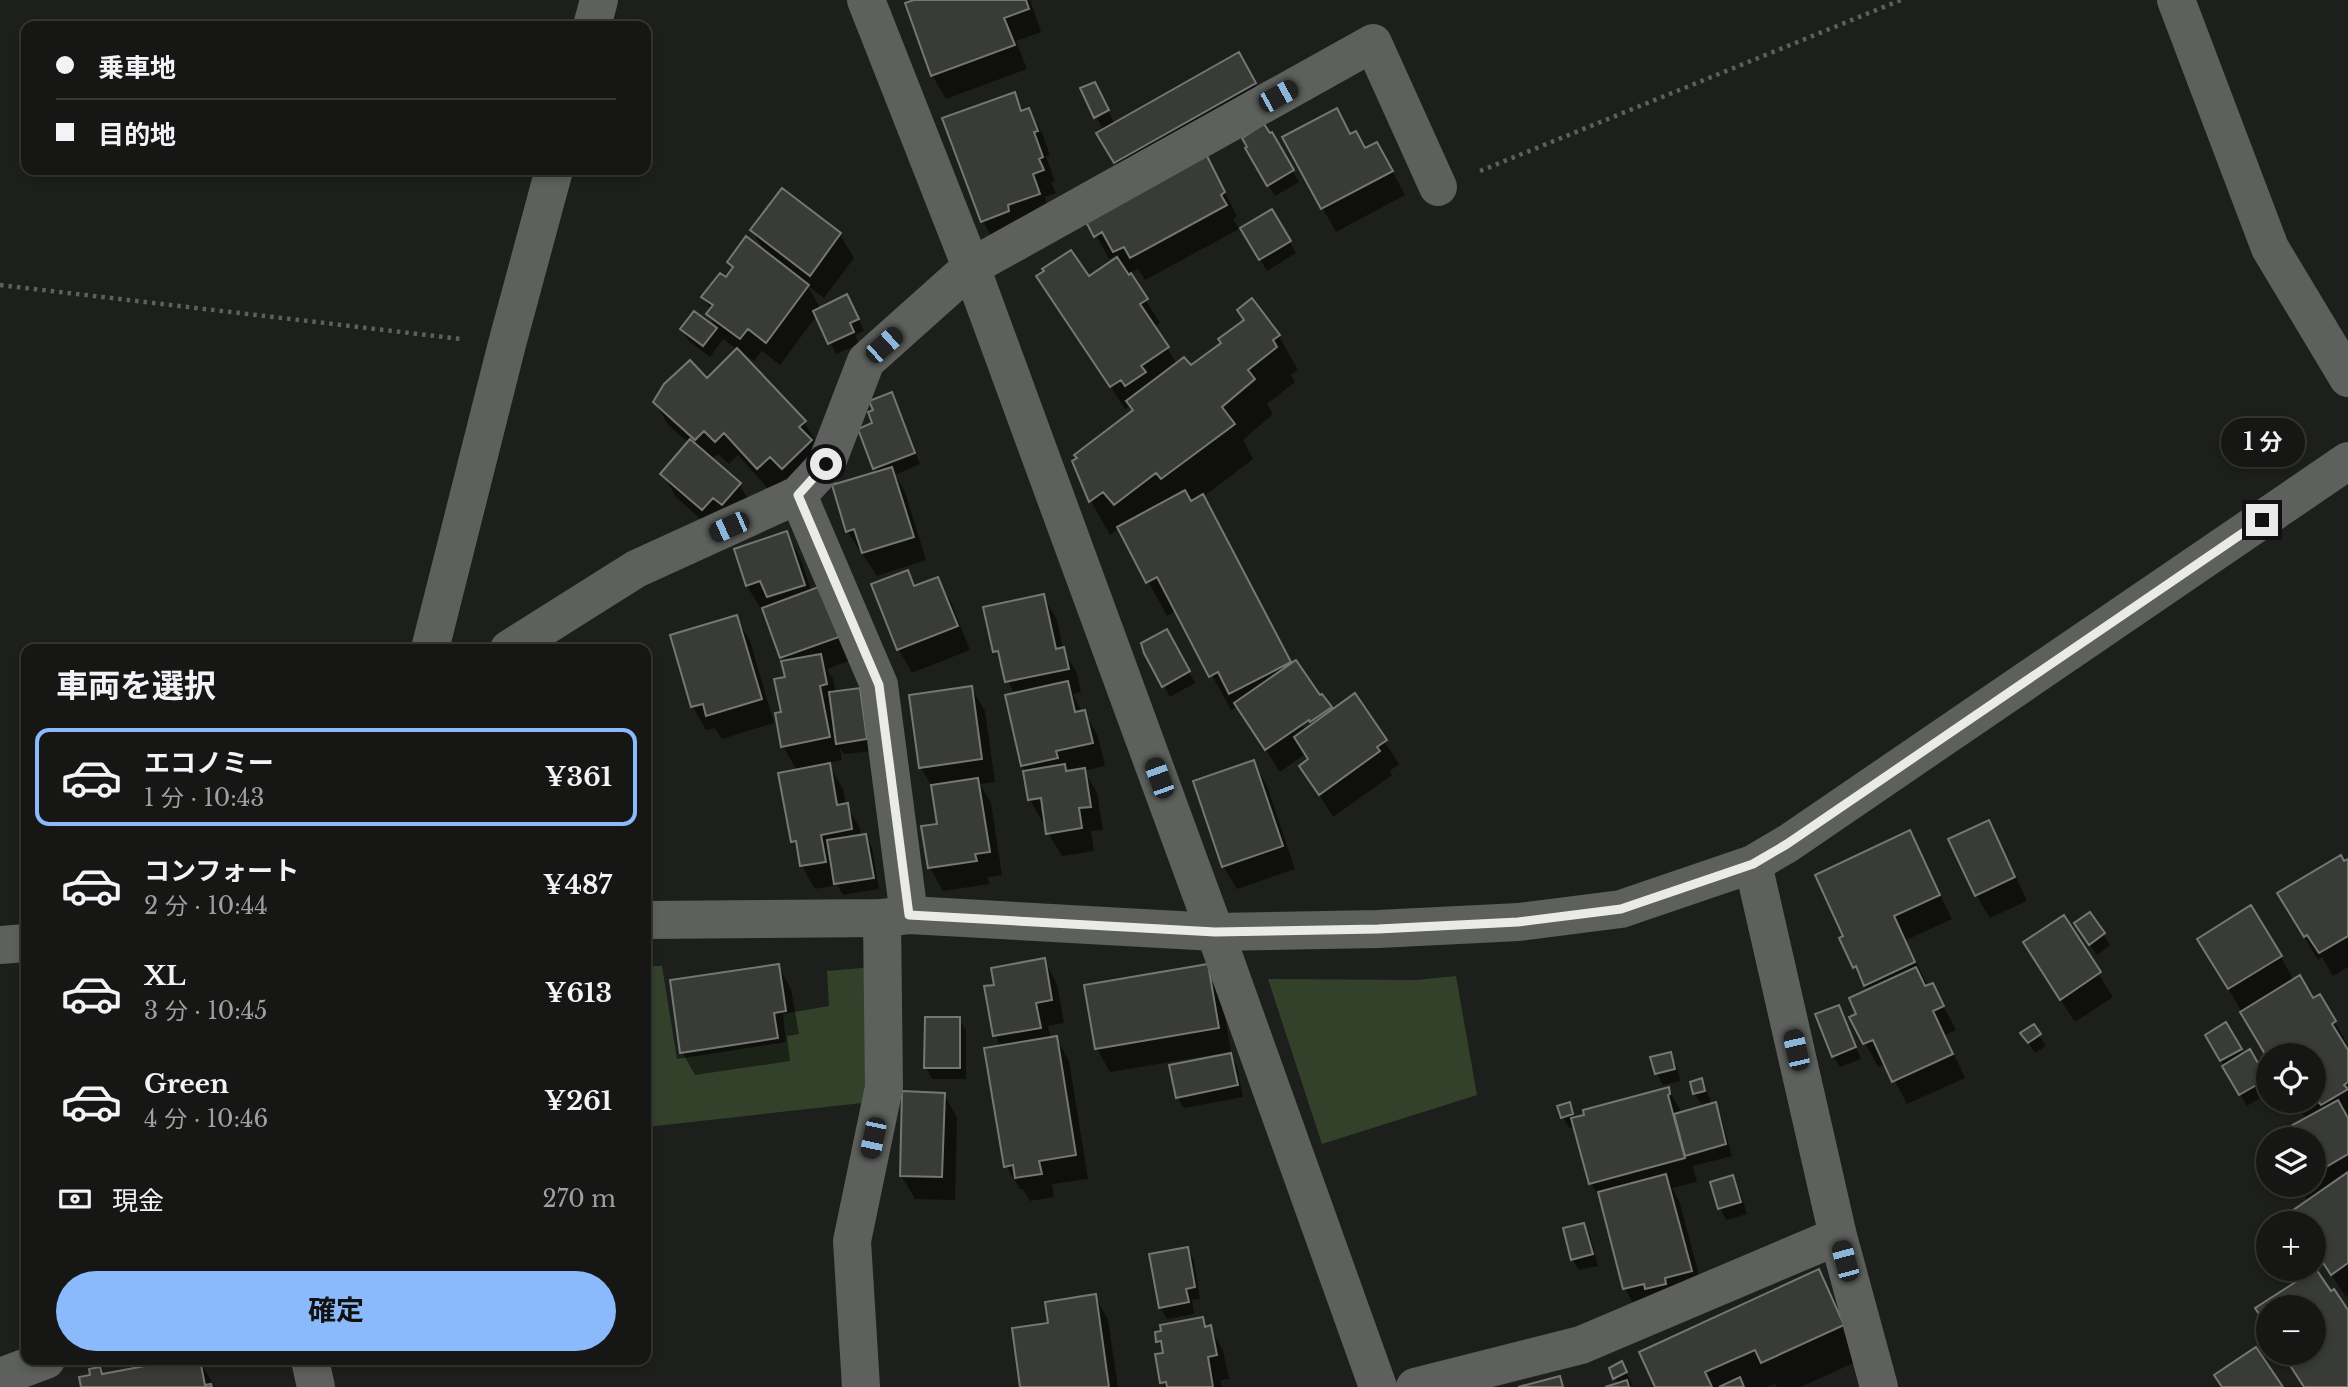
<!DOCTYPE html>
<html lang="ja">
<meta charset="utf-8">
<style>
:root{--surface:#161715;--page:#232422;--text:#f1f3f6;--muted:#9e9fa0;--line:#353634;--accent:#8abafc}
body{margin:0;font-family:"Libre Baskerville","Noto Sans JP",serif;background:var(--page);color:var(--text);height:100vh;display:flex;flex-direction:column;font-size:26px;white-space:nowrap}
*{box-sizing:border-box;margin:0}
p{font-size:23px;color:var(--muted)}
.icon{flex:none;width:38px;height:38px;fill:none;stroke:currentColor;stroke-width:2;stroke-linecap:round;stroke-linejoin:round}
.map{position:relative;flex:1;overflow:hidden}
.sheet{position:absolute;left:21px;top:644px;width:630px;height:721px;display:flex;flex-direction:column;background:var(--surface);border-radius:14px;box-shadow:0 4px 10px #0003,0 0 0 2px var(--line)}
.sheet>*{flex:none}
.guide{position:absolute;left:21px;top:21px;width:630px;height:154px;border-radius:14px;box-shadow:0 4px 10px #0003,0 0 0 2px var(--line);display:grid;align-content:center;height:154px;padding:0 35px;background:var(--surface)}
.buttons{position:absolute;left:2256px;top:1043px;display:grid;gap:14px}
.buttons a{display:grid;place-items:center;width:70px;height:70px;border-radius:50%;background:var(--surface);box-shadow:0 4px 10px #0003,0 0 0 2px var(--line);font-size:35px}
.end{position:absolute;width:32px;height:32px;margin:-16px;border:9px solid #eaebe9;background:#111;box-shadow:0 0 0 4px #111}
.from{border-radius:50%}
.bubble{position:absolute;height:49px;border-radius:24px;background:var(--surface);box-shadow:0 4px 10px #0003,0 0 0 2px var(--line);font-size:23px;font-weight:700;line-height:49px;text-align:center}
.car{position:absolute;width:21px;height:42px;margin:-21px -10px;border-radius:9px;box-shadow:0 0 5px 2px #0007;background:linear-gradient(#222 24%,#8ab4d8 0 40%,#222 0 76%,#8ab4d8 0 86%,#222 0)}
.guide b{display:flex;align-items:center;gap:24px;height:66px;font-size:26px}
.guide b+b{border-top:2px solid var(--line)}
.guide i{width:18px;height:18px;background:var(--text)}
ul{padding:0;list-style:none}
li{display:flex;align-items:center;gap:21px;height:98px;margin:0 14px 10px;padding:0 21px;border:4px solid transparent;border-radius:14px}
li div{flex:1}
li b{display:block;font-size:26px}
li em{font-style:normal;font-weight:700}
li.on{border-color:var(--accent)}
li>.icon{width:63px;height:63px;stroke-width:1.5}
h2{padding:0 35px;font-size:32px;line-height:84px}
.pay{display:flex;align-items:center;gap:18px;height:77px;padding:0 35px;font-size:26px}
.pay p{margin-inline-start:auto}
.action{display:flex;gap:14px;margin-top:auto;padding:14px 35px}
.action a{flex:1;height:80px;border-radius:42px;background:var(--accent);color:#111;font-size:28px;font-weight:700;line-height:80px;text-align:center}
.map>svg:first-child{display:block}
.green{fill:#33412b}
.shadow{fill:#0007;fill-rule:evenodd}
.building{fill:#393b37;stroke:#747772;stroke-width:2}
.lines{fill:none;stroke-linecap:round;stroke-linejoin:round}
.path{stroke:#5e605d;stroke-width:4.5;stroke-dasharray:3.5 5;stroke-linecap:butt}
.minor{stroke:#5d605c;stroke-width:38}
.tertiary{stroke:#5d605c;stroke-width:38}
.route{stroke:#eaebe9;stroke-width:9}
</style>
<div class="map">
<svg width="2348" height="1387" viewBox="0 0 2348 1387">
<rect width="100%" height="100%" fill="#1d1f1c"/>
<path class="green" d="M646 966H662L677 1059 786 1042 783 1014 829 1006 827 971 873 967 875 1064 862 1103 646 1127Z
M1456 976 1477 1095 1322 1144 1268 979 1416 980Z"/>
<path class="shadow" d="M919 0H1030L1041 32 1016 41 1027 69 946 99 932 75Z
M1238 55 1268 107 1129 186 1099 134 1104 131 1096 117 1101 95 1115 125Z
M1014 94 1024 111 1028 110 1042 133 1050 155 1046 156 1055 181 1051 182 1056 193 1045 197 1052 217 996 244 983 221Z
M1271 134 1299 182 1275 196 1247 149Z
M1351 136 1365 150 1390 167 1405 195 1336 232 1284 138Z
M1206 156 1237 216 1233 219 1239 229 1145 280 1138 269 1129 274 1160 323 1154 327 1177 364 1184 359 1191 368 1222 344 1220 340 1245 321 1239 311 1252 301 1279 336 1298 370 1291 375 1295 382 1267 404 1273 414 1243 440 1253 459 1203 497 1292 664 1295 662 1319 697 1321 696 1332 712 1354 696 1399 764 1390 771 1392 775 1333 817 1301 766 1309 760 1305 754 1280 772 1238 706 1231 710 1177 611 1167 616 1119 528 1110 535 1091 501 1074 462 1079 458 1077 455 1134 412 1130 406 1125 409 1039 276 1046 272 1045 269 1071 252 1088 279 1119 258 1117 255 1109 259 1088 220ZM1329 706V711L1304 728 1302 725Z
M782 190 840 235 854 258 824 298 807 285 821 309 853 308 864 331 855 335 859 344 836 354 817 315 780 365 762 351 754 361 741 352 740 354 804 422 818 445 796 491 785 479 771 492 738 455 729 464 718 454 711 460 739 484 753 507 716 533 676 497 663 474 689 443 668 425 655 402 707 380 738 350 723 339 710 357 689 341 682 329 694 313 718 331 708 314 711 310 703 297 726 279 733 269 729 262 765 253 752 230Z
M1272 211 1296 253 1267 271 1242 229Z
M892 394 920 464 895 475 905 492 926 560 877 576 847 531 877 473 860 430 875 424Z
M786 533 800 557 812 592 851 660 827 669 833 679 836 693 859 690 872 751 844 754 840 748 842 760 828 763 843 789 846 805 860 828 862 837 865 836 872 847 879 889 843 895 837 885 815 889 802 866 800 854 793 841 797 771 783 746 787 678 784 663 764 608 761 609 747 586 736 550Z
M907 572 916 587 937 579 951 602 970 650 912 673 899 650 873 585Z
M1043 596 1057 620 1063 650 1077 673 1081 692 1073 694 1082 713 1084 712 1098 736 1105 766 1084 771 1097 793 1103 830 1091 831 1094 851 1062 856 1048 833 1046 822 1043 823 1030 800 1026 772 1022 766 1014 694 995 651Z
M736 617 750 641 774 723 722 739 715 728 706 730 693 707Z
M1166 631 1195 683 1170 697 1164 686Z
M971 688 985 711 995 782 980 784 991 803 1002 875 988 877 989 884 943 891 930 868 923 827 939 825 934 790 921 768Z
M1254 762 1267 786 1295 869 1237 889 1223 866Z
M1988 823 2002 846 2027 901 1990 918 1976 895Z
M1909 833 1952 919 1906 940 1928 987 1932 985 1956 1030 1945 1035 1965 1078 1907 1104 1886 1064 1878 1067 1852 1018 1859 1014 1868 991 1841 939Z
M2348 862V967L2333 976 2322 957 2318 960 2279 894Z
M2063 918 2113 997 2075 1022 2039 966Z
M2103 934 2110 945 2097 955 2083 935Z
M2281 957 2294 981 2313 1001 2320 997 2348 1045 2344 1047 2348 1053V1295L2346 1297 2314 1249V1223H2297L2291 1213 2308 1202 2298 1185H2314V1139H2272L2306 1120 2295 1101H2314V1055L2268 1056 2213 963Z
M1044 960 1057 984 1064 1023 1048 1026 1051 1039 1056 1038 1069 1061 1088 1179 1052 1184 1054 1197 1030 1201 1023 1189H1020L1006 1166 1001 1047 995 1035 996 986Z
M778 966 791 989 799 1034 787 1036 790 1061 695 1075 682 1052Z
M1207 966 1220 989 1231 1051 1229 1052 1237 1066 1243 1097 1184 1108 1177 1097 1218 1057 1217 1054 1110 1072 1097 1049 1086 986Z
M1838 1007 1861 1059 1840 1067 1833 1056Z
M959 1019 966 1030V1079H932L926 1067Z
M2225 1025 2244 1055 2249 1052 2268 1084V1093L2247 1106 2207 1036Z
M2033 1026 2046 1046 2035 1053 2022 1033Z
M1670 1054 1676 1065 1681 1081 1663 1085 1657 1074 1653 1058Z
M1702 1080 1711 1102 1701 1104 1694 1093Z
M1668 1089 1682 1113 1715 1104 1721 1116 1732 1156 1693 1166 1697 1182 1672 1188 1679 1200 1704 1294 1638 1312 1625 1288 1603 1204 1591 1183 1575 1127 1569 1128 1563 1117 1569 1104 1576 1119Z
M944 1094 957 1118 955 1200 915 1199 901 1175Z
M1733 1177 1739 1189 1747 1214 1726 1220 1720 1208Z
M1583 1225 1590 1236 1598 1266 1579 1270 1572 1259Z
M1187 1249 1194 1260 1200 1299 1192 1300 1194 1314 1167 1319 1160 1307Z
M1818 1271 1838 1306 1862 1359 1801 1387H1777L1775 1384 1767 1387H1656Z
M2316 1271 2348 1313V1387H2305L2284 1353H2314V1307H2268V1327L2257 1309Z
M1095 1296 1108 1320 1118 1387H1022L1050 1325Z
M1202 1319 1207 1328 1210 1327 1223 1351 1229 1379 1220 1380 1222 1387H1165L1157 1356 1165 1354 1158 1341Z
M187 1360H199L215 1387H83L99 1368 103 1375Z
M1621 1363 1632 1384 1629 1387H1610L1618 1384 1615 1378Z"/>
<path class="building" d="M914 0H1026L1029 9 1004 18 1015 45 931 76 905 3Z
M1239 52 1256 83 1114 163 1096 133Z
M1095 82 1109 110 1094 118 1080 88Z
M1015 92 1021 111 1029 108 1038 131 1034 132 1043 157 1039 159 1044 170 1033 174 1040 194 1008 205 1009 211 981 222 942 118Z
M1337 108 1350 134 1356 131 1365 148 1377 142 1393 171 1321 209 1282 137Z
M1264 124 1270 133 1272 132 1294 170 1267 186 1245 148 1247 147 1242 138Z
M1206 154 1225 192 1221 195 1227 205 1130 258 1124 247 1113 252 1102 232 1094 237 1085 220Z
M782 188 841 233 810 276 750 230Z
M1272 209 1291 241 1259 260 1240 228Z
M746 236 809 285 766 343 748 329 740 339 706 314 713 305 701 297 720 273 726 277 733 267 727 262Z
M1071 250 1089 276 1117 257 1129 275 1131 273 1148 299 1140 304 1169 347 1141 366 1146 372 1125 386 1121 380 1110 387 1036 276 1044 271 1042 269Z
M847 294 859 319 850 323 854 332 828 344 813 311Z
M1252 298 1280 335 1273 340 1277 347 1248 370 1255 379 1222 407 1235 424 1161 479 1156 473 1114 505 1103 492 1089 502 1072 461 1077 458 1074 455 1133 410 1126 401 1184 357 1191 365 1221 343 1218 339 1244 320 1237 310Z
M694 311 717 328 703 346 680 329Z
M737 348 806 421 799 427 812 440 782 469 770 457 757 469 724 433 715 442 704 431 695 440 653 402 664 384 690 360 707 378Z
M892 392 915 453 873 469 858 429 872 423 868 412 873 410 869 401Z
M690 439 741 483 722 505 713 498 702 510 660 474Z
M892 467 914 537 862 553 854 529 846 532 832 485Z
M1185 490 1191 501 1203 494 1291 662 1229 694 1218 672 1209 677 1157 577 1146 583 1117 527Z
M787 531 805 585 767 597 760 581 746 586 734 549Z
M908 570 914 586 938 577 958 626 897 650 871 584Z
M821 586 839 637 780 658 762 608Z
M1044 594 1056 649 1064 647 1069 669 1005 682 998 651 993 652 983 607Z
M737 615 762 699 706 716 703 704 691 707 670 635Z
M1167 629 1190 671 1162 687 1144 653 1141 643Z
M821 654 827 684 820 686 830 737 781 747 775 713 781 712 774 679 785 677 781 661Z
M1296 660 1320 695 1322 694 1332 707 1310 722 1309 720 1265 750 1234 703Z
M1068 681 1075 712 1085 710 1093 743 1056 751 1058 758 1021 766 1005 695Z
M972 686 982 759 919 768 909 695Z
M860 688 867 739 836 744 829 692Z
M1355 693 1387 740 1377 747 1380 751 1319 795 1299 766 1308 759 1294 737Z
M1254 760 1283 846 1222 867 1193 781Z
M830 763 837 805 848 803 852 829 821 835 826 862 800 866 796 841 791 842 778 773Z
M1065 764 1066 771 1085 768 1091 807 1079 808 1082 828 1046 834 1041 798 1028 800 1023 771Z
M978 778 990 852 975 854 977 861 928 868 921 826 937 824 931 785Z
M1989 820 2015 877 1975 896 1948 839Z
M1910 830 1940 895 1894 916 1915 962 1864 986 1856 966 1853 968 1839 938 1843 936 1815 875Z
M866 834 874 878 834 884 827 840Z
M2341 855 2344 861 2348 859V936L2319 953 2307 935 2304 937 2277 893Z
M2251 905 2282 956 2228 989 2197 939Z
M2090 912 2105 933 2089 945 2074 923Z
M2064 915 2101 972 2060 1000 2023 942Z
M1045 958 1052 1000 1036 1003 1041 1028 993 1036 984 986 994 985 991 968Z
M779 964 786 1011 774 1013 778 1038 680 1053 670 980Z
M1208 964 1219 1028 1095 1049 1084 985Z
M1916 967 1925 986 1933 983 1944 1006 1933 1011 1953 1054 1892 1082 1873 1040 1863 1044 1849 1017 1856 1014 1849 998Z
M2300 975 2313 998 2320 994 2336 1021 2332 1024 2348 1050V1082L2344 1085 2348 1089 2321 1105 2317 1100 2300 1111 2294 1101H2314V1055H2268V1059L2240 1012Z
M1839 1005 1856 1047 1832 1057 1815 1014Z
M925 1017H960V1068H924Z
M2226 1022 2242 1049 2220 1061 2205 1035Z
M2034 1024 2041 1034 2028 1043 2020 1033Z
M1057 1036 1076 1155 1039 1161 1042 1174 1015 1178 1013 1165 1004 1167 984 1048Z
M2250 1049 2267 1079 2239 1095 2222 1066Z
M1671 1052 1675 1069 1655 1074 1650 1057Z
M1231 1053 1238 1085 1176 1098 1169 1065Z
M1702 1078 1705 1091 1693 1094 1690 1082Z
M1669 1087 1670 1094 1668 1095 1685 1158 1589 1184 1571 1118 1584 1115 1583 1110Z
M902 1091 945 1093 942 1177 900 1176Z
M2338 1100 2348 1118V1154L2314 1174V1139L2269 1138Z
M1570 1102 1573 1114 1561 1118 1557 1106Z
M1716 1102 1726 1144 1685 1156 1674 1114Z
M2348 1172V1263L2331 1275 2314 1249V1223H2296L2289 1213Z
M1666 1174 1692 1271 1665 1278 1666 1284 1645 1289 1644 1284 1623 1289 1598 1192Z
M1733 1175 1741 1202 1718 1209 1710 1182Z
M1584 1223 1593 1254 1571 1260 1563 1228Z
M1188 1247 1195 1287 1186 1289 1189 1302 1159 1308 1149 1254Z
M1819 1269 1844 1325 1761 1363 1755 1350 1705 1372 1712 1387H1655L1639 1352Z
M2316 1269 2331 1291 2334 1289 2348 1310V1387H2304L2282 1353H2314V1307H2268V1328L2255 1308Z
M1096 1294 1109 1387H1020L1012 1328 1048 1323 1045 1302Z
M1203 1317 1205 1327 1211 1325 1217 1355 1208 1357 1213 1387H1167L1166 1382 1160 1383 1155 1354 1163 1353 1161 1341 1156 1342 1155 1332 1161 1331 1160 1325Z
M2256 1347 2283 1387H2222L2214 1375Z
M177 1360H200L205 1385 211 1384 212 1387H81L79 1377 90 1375 89 1369 100 1367 102 1374Z
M1622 1361 1627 1372 1613 1379 1609 1368Z
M1560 1376 1563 1387H1518Z
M1740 1377 1744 1387H1719Z
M1627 1380 1629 1387H1605Z"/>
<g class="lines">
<path class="path" d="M1480 171 1901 0
M0 285 461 339"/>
<path class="minor" d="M866 0 971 267 1215 932 1378 1387
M2176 0 2270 248 2348 378
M592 26 599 0
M798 495 879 685 909 915
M430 649 507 344 554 170
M509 649 636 569 798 495 826 465 866 361 971 267 1373 43 1438 187
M1753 864 1838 1236 1879 1387
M310 1360 316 1387
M0 1377 46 1360
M861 1387 852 1241 884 1087 882 918
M1415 1387 1581 1345 1838 1236"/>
<path class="tertiary" d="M646 920 882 918 909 915 1215 932 1378 929 1519 922 1621 909 1753 864 1787 844 2348 461
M0 945 26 943"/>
</g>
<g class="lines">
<path class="route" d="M826 464 798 495 879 685 909 915 1215 932 1378 929 1518 922 1621 909 1753 864 1787 844 2262 520"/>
</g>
</svg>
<div class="buttons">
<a><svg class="icon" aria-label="locate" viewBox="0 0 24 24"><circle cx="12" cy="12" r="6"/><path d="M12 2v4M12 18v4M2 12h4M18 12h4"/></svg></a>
<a><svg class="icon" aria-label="layers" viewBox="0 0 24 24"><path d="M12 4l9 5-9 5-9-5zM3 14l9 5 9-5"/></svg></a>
<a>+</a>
<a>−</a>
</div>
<i class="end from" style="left:826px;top:464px"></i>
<i class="end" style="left:2262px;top:520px"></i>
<div class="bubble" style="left:2221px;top:418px;width:84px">1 分</div>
<i class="car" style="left:1278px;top:96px;rotate:61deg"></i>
<i class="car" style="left:884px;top:345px;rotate:48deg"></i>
<i class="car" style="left:729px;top:527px;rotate:246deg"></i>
<i class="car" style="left:1159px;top:778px;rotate:340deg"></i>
<i class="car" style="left:1796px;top:1050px;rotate:347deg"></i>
<i class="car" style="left:873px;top:1138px;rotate:192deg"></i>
<i class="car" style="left:1845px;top:1261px;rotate:345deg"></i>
<div class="guide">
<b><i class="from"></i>乗車地</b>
<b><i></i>目的地</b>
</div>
<section class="sheet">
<h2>車両を選択</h2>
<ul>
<li class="on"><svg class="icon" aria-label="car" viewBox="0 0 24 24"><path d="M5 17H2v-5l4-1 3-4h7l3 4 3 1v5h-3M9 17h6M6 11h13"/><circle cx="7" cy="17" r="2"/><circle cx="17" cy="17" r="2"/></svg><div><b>エコノミー</b><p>1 分 · 10:43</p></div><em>¥361</em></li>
<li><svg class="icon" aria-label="car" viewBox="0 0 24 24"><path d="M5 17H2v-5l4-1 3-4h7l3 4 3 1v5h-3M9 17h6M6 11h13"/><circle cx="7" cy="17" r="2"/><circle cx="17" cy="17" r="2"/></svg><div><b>コンフォート</b><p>2 分 · 10:44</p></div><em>¥487</em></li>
<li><svg class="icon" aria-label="car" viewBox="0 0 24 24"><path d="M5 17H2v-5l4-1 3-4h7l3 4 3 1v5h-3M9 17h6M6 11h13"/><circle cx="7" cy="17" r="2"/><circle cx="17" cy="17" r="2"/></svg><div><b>XL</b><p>3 分 · 10:45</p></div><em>¥613</em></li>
<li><svg class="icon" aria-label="car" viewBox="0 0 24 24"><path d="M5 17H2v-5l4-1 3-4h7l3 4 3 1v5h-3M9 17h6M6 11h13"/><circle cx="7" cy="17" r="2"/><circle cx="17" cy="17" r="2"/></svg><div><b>Green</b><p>4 分 · 10:46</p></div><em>¥261</em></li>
</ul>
<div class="pay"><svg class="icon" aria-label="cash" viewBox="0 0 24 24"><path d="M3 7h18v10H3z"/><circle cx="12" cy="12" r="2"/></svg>現金<p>270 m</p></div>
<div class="action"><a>確定</a></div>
</section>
</div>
